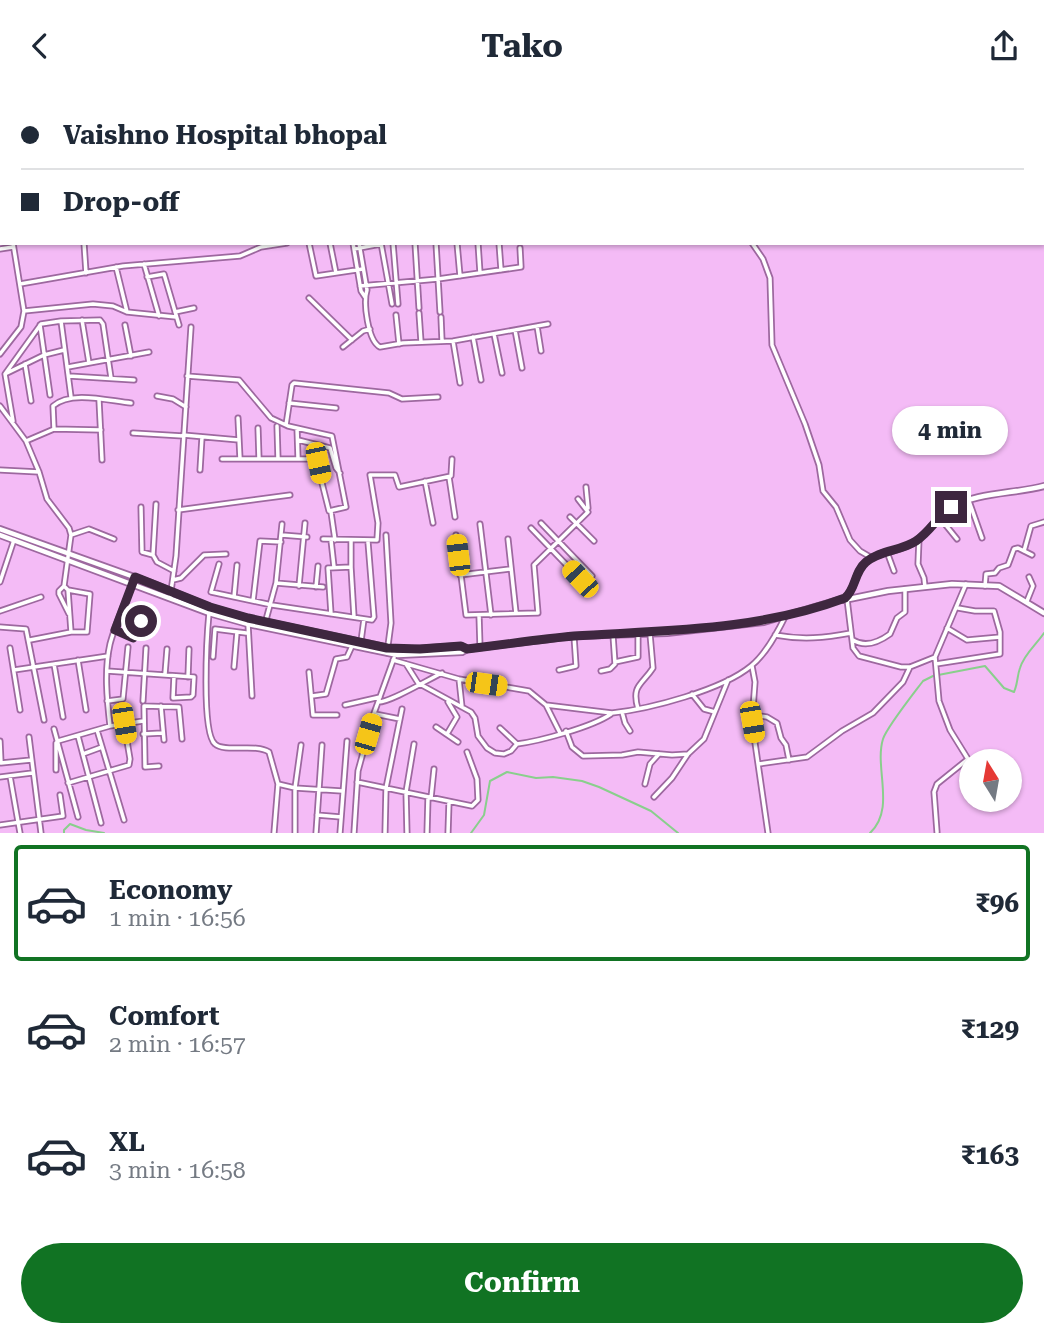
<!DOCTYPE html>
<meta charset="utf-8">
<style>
:root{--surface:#fff;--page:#f6f6f7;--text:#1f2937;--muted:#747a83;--line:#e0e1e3;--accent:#117323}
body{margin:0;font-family:"Roboto Serif",serif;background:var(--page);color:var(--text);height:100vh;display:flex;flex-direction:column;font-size:26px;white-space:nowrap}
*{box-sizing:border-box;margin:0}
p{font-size:23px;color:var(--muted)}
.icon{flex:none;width:38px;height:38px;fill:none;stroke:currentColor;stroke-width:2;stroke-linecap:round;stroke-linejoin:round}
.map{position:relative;height:742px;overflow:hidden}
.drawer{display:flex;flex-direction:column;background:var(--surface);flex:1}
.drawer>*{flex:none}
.guide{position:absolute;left:0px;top:0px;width:1045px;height:154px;box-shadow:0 2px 5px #0004;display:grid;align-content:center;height:154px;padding:0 21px;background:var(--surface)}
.needle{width:46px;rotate:349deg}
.buttons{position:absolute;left:959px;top:658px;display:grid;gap:14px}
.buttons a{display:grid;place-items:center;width:63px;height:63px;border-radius:50%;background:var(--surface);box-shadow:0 2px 5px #0004;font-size:35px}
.end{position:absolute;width:32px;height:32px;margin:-16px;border:9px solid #3e273f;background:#fff;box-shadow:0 0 0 4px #fff}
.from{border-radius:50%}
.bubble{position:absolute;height:49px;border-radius:24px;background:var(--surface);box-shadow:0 2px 5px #0004;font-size:23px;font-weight:700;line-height:49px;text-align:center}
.car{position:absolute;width:21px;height:42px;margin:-21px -10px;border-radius:9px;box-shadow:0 0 5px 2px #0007;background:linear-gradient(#f5c518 24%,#345 0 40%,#f5c518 0 76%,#345 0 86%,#f5c518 0)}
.guide b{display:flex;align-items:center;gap:24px;height:66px;font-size:26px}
.guide b+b{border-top:2px solid var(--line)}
.guide i{width:18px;height:18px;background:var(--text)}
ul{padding:12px 0 0;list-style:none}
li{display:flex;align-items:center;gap:21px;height:116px;margin:0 14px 10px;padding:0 7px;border:4px solid transparent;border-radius:7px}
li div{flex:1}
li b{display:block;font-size:26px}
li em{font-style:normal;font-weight:700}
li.on{border-color:var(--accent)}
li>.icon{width:63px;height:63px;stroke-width:1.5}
.button{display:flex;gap:14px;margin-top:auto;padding:14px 21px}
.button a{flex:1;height:80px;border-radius:42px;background:var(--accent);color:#fff;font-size:28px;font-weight:700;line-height:80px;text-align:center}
header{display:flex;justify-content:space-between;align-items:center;height:91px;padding:0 21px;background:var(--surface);font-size:32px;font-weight:700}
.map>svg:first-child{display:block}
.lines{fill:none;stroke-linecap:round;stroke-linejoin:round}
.stream{stroke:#89cf8c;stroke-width:2}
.minor-casing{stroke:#9d689f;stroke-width:7}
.tertiary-casing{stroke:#9d689f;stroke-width:8}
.minor{stroke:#fff;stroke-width:3.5}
.tertiary{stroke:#fff;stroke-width:4.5}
.route{stroke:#3e273f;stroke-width:9}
</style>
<header><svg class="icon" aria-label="back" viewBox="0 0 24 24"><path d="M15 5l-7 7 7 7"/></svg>Tako<svg class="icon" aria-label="share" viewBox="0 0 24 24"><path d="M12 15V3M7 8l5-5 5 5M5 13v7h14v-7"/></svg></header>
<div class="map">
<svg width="1044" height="742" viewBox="0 0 1044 742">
<rect width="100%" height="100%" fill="#f4bbf6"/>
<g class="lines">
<path class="stream" d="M655 0 656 2
M1043 117H1044
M64 742V739L70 733 86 739 104 742
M471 742 484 724 490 690 507 681 536 687 553 686 582 690 599 696 651 720 678 742
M870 742C896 718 874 677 883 648 887 636 914 602 923 590L933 585 985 575 1004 597 1014 601C1018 592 1017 585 1020 577 1024 563 1036 554 1044 542"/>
<defs>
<path id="minor" d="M6 0 8 2
M60 0 62 2
M128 0 130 2
M346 0 348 2
M328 1 341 0
M14 2 16 0
M45 2 47 0
M662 2V0
M691 2V0
M716 2 717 0
M738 2V0
M760 2V0
M842 2V0
M867 2V0
M918 2V0
M0 17H2
M0 41H2
M0 79 2 67
M0 97 2 96
M84 152 86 182
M309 152 316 185 363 178
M330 152 336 182
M353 152 361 200 365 206
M359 152 367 199C363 212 368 250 380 256L403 252 453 250 548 233
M381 152 392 213
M393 152 398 213
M415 152 419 217
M436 152 440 221
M457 152 460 185
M478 152 480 182
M499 152 501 179
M752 152 763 168 770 187 772 254 805 333 819 374 823 400 836 416 850 449 860 460 872 467
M0 158 13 156
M354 158 381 153
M144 173 159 225
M116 176 127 221
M147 186 164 183 179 234
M20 193 123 175 240 165 261 156 287 152
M360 195 438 188 521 176 520 157
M309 207 352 249
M24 220 93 213 113 215 127 221 176 226
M175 221 194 217
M419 222 421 251
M396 224 399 253
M441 226 442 250
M82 229 89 272
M61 230 71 306
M40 234 50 304
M125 234 131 265
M537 235 541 260
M515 239 522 277
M494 243 502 282
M473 246 481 289
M453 250 460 292
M343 256 363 240 370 238
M0 263 21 236 24 220 13 152
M25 273 31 310
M68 276 149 261
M7 282 44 264 64 259
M69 285 134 289
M187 285 239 289 271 327 288 335 332 345 346 416 329 420 316 368H222
M157 305 173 308 186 316
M99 309 102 369
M289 312 336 317
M0 315 26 350 39 381 47 408 69 437 71 444 64 495 68 499 71 541
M238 327 240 368
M13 330 5 283 41 233 61 230 100 229 103 233 111 287
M286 334 292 294 294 292 389 302 402 308 438 306
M277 335 278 368
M258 337 259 368
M297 337 298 367
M54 338 53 315C71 299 109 310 131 312
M133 342 183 345
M183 344 239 349
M298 349 330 357 336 377 340 382
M26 350 54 338 101 339
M0 379 39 381
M200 379 202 346
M449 386 455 426
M425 390 433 432
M586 396 588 417
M969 410 982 447
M156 413 153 464 157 471 174 480
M141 416 142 461 153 464
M178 419 290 404
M331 421 335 449
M570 426 594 450
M940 427 957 448
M541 432 592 485
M480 433 491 524
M531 437 580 488
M71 444 89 438 114 448
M282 444 307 446
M386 444 391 532 387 562
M456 444 466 524 538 522 534 474 588 421 578 408
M323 448 377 449 378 432 370 384H395L399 396 451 385 452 368
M508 448 516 522
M919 448 918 473 924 487 925 496
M331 449 334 476
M351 450V476
M1024 460 1031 435 1044 431
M887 461 894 480
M219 473 211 501 272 514 372 529 374 526 368 451
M460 484 510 478
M173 489 181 487 204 464 226 463
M0 491 14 449
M276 492 323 496
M64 495 59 500V503L69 523
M299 495 305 432
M985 495 986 483 995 482 999 477 1008 474 1014 458 1018 457 1032 464
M316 496 318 475
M234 506 237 474
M170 507 176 465 191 236
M847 508 853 557 859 565 901 576H910L935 566
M253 510 260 450 281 451
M1027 510 1033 495 1029 486
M0 520 41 506
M209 522C207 543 201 641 215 653 225 662 255 652 269 661L278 693 274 742
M331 523 328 477 351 476 354 526
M479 524 480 556
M248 533 252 605
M0 536 26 538 44 629
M264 536 276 492 282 433
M947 537 967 549 1000 546
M116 539 133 547 141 530
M775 544C802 549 825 547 851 542
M30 549 71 541H87L90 503 68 499
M853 549C866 557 879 551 890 543L897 527 905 521V498
M361 550 364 528
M10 557 20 619
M213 566 215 538 246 542
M78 569 86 619
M393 569 459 588 529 600 546 614 612 622C650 618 722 599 751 575 766 563 777 542 785 526
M615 571 638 566V543
M54 573 63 626
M406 573 418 592 471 621 475 627 478 645 487 657 495 662 504 663 511 660 517 653C540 650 592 636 611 623
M936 573 1000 563V541L994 520H975L958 517
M752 575 755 591 752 631 768 742
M234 576 237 541
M14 579 108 565
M559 579 576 575 574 545
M107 580 194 586 193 604 191 606 173 607 174 585
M601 580 610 578 615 573 613 544
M309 581 313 624H337
M165 583 167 558
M188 586 189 558
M459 588 462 616
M692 603 704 618 715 621
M312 605 326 603 336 568 347 566 352 555
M107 610 123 608 128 556
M143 610 146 557
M378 611C389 612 429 588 442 582
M345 614 380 606
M546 614 560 642
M161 615 164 649
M638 618C631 594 642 594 653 577L650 543
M622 621 625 632 630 640
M375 623 400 628
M752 624 767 626 777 632 781 647 786 654 789 669
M110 635C107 609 104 579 110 553 116 530 127 508 135 486
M436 636 458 651
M500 637 516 652
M54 638 78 726
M97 639 124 729
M566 640 572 656 583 665 622 664 638 661 672 664 688 663
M143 643 162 642
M447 643 457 626 448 611
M78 645 101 732
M29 646 41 742
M0 650 1 672 31 669
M83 663 102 656
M759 673 807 666 842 640 873 622 903 591 910 576
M159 675 145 676 144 615 179 616 182 648
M56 679V652L58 650 110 635 143 630
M10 685 20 742
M0 686 32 682
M357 691 472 715 478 709 477 688 467 661
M68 692 129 674 130 668 124 632
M278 693 295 697 342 700
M645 693 650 673 659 663
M654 706 672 687 688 663 704 648 728 589
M431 707 434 678
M317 724 341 726
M0 734 63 725 60 704
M937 741 934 701 937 693 968 668 950 639 939 610 935 566 966 493
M295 742V697L301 654
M316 742 322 654
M340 742 347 650
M354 742 358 680 373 625 394 567
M385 742 386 697 402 618
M407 742 406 701 414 653
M427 742 428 706
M448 742 449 711"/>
<path id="tertiary" d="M0 438 151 492 210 516 248 527 399 559 461 555 467 557
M0 444 209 522 248 533 398 564 462 561 467 558 574 545 667 542 764 531 845 507C856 498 854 481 866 471 879 460 896 461 911 453 928 444 937 424 950 417 977 401 1014 403 1044 395
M844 509 888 500 952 493 999 495 1044 522"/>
</defs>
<use href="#minor" class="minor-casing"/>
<use href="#tertiary" class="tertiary-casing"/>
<use href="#minor" class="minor"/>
<use href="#tertiary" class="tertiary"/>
</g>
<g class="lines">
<path class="route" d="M141 530 133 547 115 539 135 486 210 516 248 527 387 557 420 558 461 555 467 558C503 554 539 548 574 545 667 539 757 540 845 507 856 498 854 481 866 471 880 459 901 460 916 450 930 441 938 425 951 416"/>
</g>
</svg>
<div class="buttons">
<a><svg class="needle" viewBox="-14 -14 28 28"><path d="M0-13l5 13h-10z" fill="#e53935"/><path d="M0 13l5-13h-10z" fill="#747a83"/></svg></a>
</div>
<i class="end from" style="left:141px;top:530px"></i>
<i class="end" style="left:951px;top:416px"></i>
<div class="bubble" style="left:892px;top:315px;width:116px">4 min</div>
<i class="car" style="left:318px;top:372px;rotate:168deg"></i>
<i class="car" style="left:458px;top:464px;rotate:353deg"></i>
<i class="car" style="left:580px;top:488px;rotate:317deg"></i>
<i class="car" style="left:486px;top:593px;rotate:98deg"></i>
<i class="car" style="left:752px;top:631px;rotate:170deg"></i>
<i class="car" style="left:124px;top:632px;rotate:171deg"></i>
<i class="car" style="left:368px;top:643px;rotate:16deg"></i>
<div class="guide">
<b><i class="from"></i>Vaishno Hospital bhopal</b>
<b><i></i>Drop-off</b>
</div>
</div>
<section class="drawer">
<ul>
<li class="on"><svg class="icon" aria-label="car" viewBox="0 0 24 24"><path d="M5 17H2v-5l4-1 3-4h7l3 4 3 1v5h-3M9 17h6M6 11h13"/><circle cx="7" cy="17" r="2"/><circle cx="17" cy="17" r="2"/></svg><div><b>Economy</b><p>1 min · 16:56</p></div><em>₹96</em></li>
<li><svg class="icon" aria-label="car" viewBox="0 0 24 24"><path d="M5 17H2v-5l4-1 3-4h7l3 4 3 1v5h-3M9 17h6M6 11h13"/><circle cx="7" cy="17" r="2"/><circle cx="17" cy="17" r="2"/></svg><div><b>Comfort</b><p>2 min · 16:57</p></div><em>₹129</em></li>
<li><svg class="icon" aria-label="car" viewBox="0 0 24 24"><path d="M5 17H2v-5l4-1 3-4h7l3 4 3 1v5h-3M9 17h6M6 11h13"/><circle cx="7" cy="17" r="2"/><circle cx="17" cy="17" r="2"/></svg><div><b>XL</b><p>3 min · 16:58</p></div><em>₹163</em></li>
</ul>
<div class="button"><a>Confirm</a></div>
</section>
